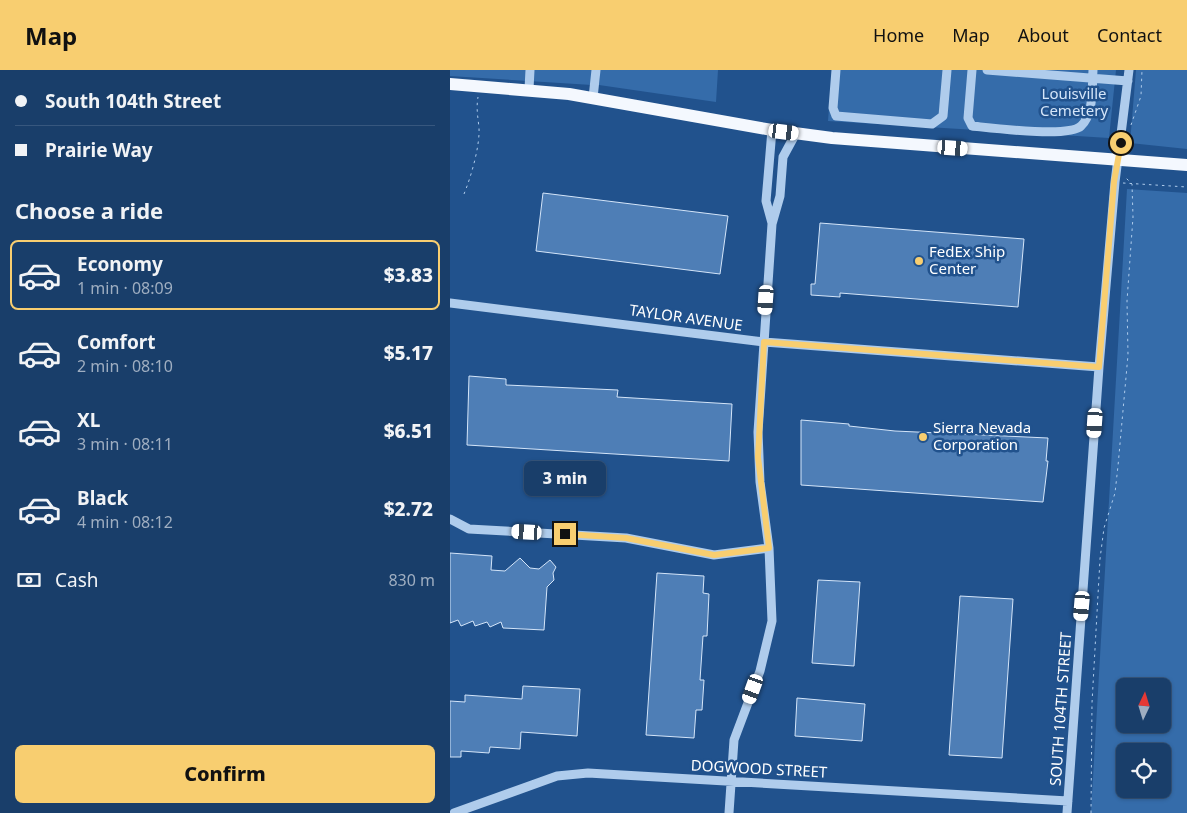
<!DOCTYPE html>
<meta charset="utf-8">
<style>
:root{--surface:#193e6a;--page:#264972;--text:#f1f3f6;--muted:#9faec1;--line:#37577e;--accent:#f8ce70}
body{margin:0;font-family:"Noto Sans",sans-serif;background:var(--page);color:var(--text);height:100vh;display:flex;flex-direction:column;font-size:19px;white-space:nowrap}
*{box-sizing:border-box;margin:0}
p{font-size:16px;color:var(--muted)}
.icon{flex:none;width:28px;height:28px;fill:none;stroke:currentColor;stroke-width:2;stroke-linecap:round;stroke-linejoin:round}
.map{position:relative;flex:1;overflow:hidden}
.side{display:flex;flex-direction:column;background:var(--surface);width:450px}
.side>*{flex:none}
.guide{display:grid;align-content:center;height:110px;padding:0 15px;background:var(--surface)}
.needle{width:32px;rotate:4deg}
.fabs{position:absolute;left:666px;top:608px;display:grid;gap:10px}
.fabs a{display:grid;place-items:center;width:55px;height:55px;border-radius:8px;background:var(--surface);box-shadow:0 1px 4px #0004,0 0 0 1px var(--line);font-size:25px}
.end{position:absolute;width:22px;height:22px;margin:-11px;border:6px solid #f8ce70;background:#111;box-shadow:0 0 0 2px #111}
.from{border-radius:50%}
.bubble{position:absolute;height:35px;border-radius:8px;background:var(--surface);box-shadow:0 1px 4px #0004,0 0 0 1px var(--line);font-size:16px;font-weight:800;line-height:35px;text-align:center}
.car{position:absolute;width:15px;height:30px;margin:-15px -8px;border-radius:6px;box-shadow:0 0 4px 1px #0007;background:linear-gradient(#fff 24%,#345 0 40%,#fff 0 76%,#345 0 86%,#fff 0)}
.guide b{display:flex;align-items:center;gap:18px;height:48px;font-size:19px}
.guide b+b{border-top:1px solid var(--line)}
.guide i{width:12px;height:12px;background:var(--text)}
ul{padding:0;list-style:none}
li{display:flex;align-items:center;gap:15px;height:70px;margin:0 10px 8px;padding:0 5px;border:2px solid transparent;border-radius:8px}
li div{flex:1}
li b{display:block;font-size:19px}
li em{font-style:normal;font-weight:800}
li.current{border-color:var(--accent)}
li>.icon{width:45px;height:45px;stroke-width:1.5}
h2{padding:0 15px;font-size:22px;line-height:60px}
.pay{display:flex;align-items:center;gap:12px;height:55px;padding:0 15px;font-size:19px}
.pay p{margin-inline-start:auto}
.cta{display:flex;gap:10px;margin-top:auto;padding:10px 15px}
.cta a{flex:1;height:58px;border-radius:8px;background:var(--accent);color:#111;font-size:20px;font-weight:800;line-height:58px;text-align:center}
header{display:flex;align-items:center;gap:30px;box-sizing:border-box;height:70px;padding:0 25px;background:var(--accent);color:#111}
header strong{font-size:24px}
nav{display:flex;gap:28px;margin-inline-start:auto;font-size:18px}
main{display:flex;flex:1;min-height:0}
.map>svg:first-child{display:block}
.green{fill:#356caa;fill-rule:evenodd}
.building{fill:#4e7eb6;stroke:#d4e5f9}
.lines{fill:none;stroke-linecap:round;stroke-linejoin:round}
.path{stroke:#afccec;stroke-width:1;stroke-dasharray:2.5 4;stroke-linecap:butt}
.minor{stroke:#afccec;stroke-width:9}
.major{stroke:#f4f8fe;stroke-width:12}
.route{stroke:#f8ce70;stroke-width:6}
.poi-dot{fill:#f8ce70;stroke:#21528d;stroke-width:2}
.labels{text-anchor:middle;stroke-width:5;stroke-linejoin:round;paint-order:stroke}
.park-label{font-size:15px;fill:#d4e5f9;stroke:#21528d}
.poi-label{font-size:15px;fill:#fff;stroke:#21528d;text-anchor:start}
.street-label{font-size:15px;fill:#fff;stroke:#21528d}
</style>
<header>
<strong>Map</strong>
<nav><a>Home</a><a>Map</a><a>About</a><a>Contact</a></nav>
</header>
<main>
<section class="side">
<div class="guide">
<b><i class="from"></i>South 104th Street</b>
<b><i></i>Prairie Way</b>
</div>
<h2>Choose a ride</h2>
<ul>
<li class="current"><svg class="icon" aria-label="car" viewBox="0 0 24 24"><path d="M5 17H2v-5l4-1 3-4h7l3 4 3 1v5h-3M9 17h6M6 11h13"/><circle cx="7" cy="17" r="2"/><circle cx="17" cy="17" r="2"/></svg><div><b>Economy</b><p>1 min · 08:09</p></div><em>$3.83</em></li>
<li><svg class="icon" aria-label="car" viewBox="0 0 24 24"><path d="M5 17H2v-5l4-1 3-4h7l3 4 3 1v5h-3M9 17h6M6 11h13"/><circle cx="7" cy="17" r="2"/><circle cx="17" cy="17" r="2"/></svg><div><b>Comfort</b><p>2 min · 08:10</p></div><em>$5.17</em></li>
<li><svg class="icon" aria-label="car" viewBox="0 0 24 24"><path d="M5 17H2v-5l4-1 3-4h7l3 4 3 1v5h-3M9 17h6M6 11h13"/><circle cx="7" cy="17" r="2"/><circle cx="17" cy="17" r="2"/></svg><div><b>XL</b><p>3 min · 08:11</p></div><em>$6.51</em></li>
<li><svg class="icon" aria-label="car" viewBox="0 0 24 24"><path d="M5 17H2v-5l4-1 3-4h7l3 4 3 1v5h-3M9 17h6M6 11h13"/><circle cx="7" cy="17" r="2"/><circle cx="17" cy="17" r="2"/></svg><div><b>Black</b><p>4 min · 08:12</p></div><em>$2.72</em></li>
</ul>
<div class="pay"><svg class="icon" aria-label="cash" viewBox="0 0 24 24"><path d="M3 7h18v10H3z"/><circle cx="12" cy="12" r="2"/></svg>Cash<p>830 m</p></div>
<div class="cta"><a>Confirm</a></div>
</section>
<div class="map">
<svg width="737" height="743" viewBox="0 0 737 743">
<rect width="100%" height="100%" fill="#21528d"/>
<path class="green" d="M0 0H142V15L0 6Z
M150 0H268L266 32 149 15Z
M382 0H666L659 68 378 51Z
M686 0H737V79L680 73Z
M677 119 737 123V743H641ZM675 616H712V654H675ZM675 681H712V719H675Z"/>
<path class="building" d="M93 123 278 146 270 204 86 181Z
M370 153 574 169 568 237 390 223V227L361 225V214H365Z
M19 306 56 309V315L168 320 167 327 282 334 279 391 17 375Z
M351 350 399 354V356L445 361 598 368 596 391H598L593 432 351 415Z
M0 483 42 486 41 500 55 501 70 488 80 498 89 499 100 490 106 497 103 503 104 510 97 517 94 560 53 558 51 552 40 557 37 552 25 556 23 551 11 556 8 550 0 553Z
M207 503 254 506 253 523 259 524 257 566H253L250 610H254L252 640H246L244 668 196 665Z
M368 510 410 512 404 596 362 593Z
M510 526 563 529 552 688 499 685Z
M73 616 130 619 127 666 71 662 70 679 40 677 39 683 11 681V687H0V631L15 632V625L72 629Z
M347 628 415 634 412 671 345 666Z"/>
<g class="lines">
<path class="path" d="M681 55 691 26 692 0
M680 77V66
M673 113 737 117
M14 124C21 107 30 76 29 58 28 47 26 39 28 27
M641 743 642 633 650 489 654 458 665 423 668 396 678 285 677 231 683 147 682 114 676 108"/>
<path class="minor" d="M386 0 383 38 386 46 482 54 493 46 497 0
M522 0 518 48 522 56C542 58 619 68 631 56 644 44 642 17 643 0
M537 0 678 11
M79 19 80 0
M143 28 146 0
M322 153 316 131 322 60
M0 233 314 272 649 297
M0 449 19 459 176 468 264 485 319 478
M4 743 107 706 138 703 618 731
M279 743 284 670 310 601 322 551 319 478 310 412 308 362 322 154 330 126 333 87 346 63
M617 743 649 297 665 112 679 0"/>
<path class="major" d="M0 14 119 24 322 60 382 68 737 95"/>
</g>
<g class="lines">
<path class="route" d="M115 464 176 468 264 485 319 478 308 387 314 272 649 297 664 112 671 73"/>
</g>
<g class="poi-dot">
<circle cx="469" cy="191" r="5"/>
<circle cx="473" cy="367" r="5"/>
</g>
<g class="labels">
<g class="park-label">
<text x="624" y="29">Louisville<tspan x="624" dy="17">Cemetery</tspan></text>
</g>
<g class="poi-label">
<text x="479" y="187">FedEx Ship<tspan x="479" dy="17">Center</tspan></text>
<text x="483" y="363">Sierra Nevada<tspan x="483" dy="17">Corporation</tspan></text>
</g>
<g class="street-label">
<text transform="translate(236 248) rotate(8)" y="5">TAYLOR AVENUE</text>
<text transform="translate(611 639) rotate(-86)" y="5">SOUTH 104TH STREET</text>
<text transform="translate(309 699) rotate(3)" y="5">DOGWOOD STREET</text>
</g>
</g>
</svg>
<div class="fabs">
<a><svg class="needle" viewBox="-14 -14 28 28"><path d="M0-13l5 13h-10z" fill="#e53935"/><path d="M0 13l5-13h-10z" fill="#9faec1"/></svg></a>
<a><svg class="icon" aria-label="locate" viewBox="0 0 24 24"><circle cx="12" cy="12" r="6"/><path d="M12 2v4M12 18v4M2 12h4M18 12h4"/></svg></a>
</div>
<i class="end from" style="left:671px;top:73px"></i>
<i class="end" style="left:115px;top:464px"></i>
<div class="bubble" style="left:74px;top:391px;width:82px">3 min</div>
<i class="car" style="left:334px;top:62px;rotate:97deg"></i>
<i class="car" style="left:503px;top:78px;rotate:94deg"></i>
<i class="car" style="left:316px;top:230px;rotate:184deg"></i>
<i class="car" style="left:645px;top:353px;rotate:184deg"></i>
<i class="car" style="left:77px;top:462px;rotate:273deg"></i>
<i class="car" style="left:632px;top:536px;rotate:185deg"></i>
<i class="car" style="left:303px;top:619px;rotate:200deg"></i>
</div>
</main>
